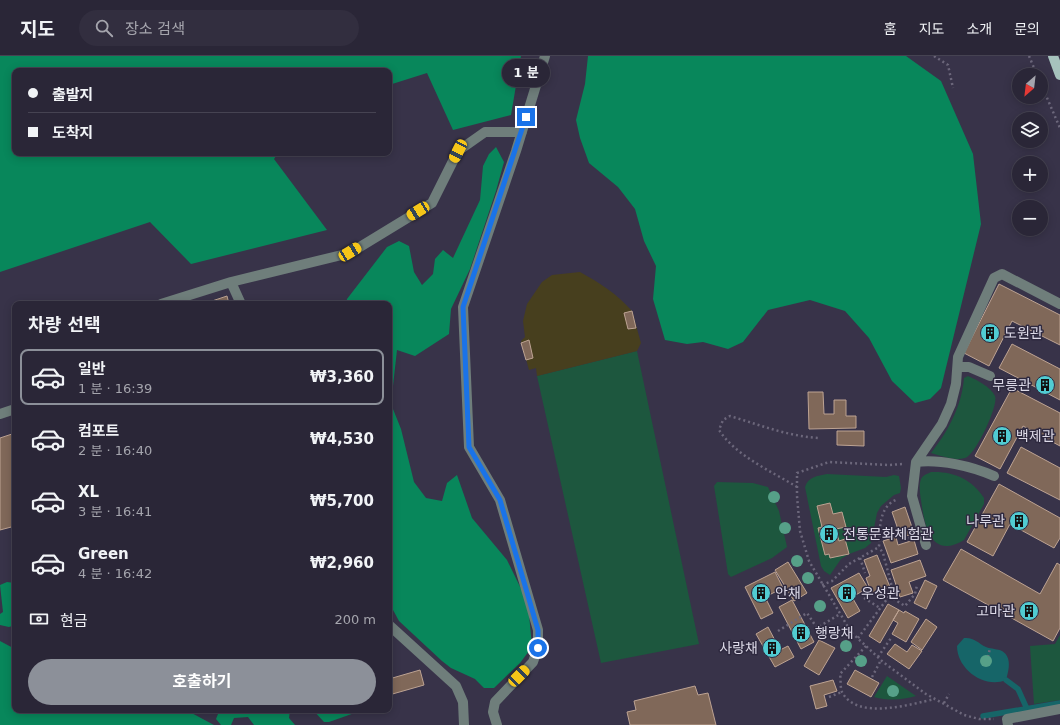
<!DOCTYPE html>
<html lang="ko">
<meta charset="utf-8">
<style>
:root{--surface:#2a2637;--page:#322e3f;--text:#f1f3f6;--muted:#a5a5ad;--line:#464352;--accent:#8c9099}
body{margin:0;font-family:"DejaVu Sans","Noto Sans KR",sans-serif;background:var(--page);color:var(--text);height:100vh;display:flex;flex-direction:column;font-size:15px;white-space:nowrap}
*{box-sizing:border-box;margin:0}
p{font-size:13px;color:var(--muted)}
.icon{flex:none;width:22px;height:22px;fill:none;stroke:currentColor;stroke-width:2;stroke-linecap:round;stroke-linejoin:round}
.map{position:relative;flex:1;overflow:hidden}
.side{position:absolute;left:12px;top:245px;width:380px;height:412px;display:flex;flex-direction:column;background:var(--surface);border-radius:8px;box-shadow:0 2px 10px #0003,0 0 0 1px var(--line)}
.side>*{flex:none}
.banner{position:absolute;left:12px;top:12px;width:380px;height:88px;border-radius:8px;box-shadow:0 2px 10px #0003,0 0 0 1px var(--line);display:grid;align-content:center;height:88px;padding:0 16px;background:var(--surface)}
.needle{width:26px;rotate:208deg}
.buttons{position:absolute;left:1012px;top:12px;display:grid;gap:8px}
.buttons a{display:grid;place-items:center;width:36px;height:36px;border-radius:50%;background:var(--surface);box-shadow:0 2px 10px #0003,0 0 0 1px var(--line);font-size:20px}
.end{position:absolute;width:18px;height:18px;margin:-9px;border:5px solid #1a73e8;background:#fff;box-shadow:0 0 0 2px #fff}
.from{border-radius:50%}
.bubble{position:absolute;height:28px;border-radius:14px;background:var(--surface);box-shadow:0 2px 10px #0003,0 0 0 1px var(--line);font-size:13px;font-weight:700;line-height:28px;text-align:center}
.car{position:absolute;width:12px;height:24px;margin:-12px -6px;border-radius:5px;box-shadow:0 0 3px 1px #0007;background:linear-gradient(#f5c518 24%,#345 0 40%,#f5c518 0 76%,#345 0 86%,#f5c518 0)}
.banner b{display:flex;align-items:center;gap:14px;height:38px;font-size:15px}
.banner b+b{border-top:1px solid var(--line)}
.banner i{width:10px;height:10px;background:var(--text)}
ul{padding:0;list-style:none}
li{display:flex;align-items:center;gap:12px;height:56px;margin:0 8px 6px;padding:0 8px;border:2px solid transparent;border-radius:8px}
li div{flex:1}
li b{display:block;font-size:15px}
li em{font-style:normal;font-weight:700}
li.active{border-color:var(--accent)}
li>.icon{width:36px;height:36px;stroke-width:1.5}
h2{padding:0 16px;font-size:18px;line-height:48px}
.pay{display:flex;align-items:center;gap:10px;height:44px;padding:0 16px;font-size:15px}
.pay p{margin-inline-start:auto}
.action{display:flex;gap:8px;margin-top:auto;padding:8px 16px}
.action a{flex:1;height:46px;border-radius:24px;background:var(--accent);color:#fff;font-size:16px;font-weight:700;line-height:46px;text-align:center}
header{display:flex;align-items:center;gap:24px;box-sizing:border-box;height:56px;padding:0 20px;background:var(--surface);border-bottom:1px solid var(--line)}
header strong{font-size:19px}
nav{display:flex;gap:22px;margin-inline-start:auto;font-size:14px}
.search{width:280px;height:36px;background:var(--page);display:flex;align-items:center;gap:10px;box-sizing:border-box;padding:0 14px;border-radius:22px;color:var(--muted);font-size:15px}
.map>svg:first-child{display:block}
.green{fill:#1d573e}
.forest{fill:#08875b}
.sand{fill:#473f1e}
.water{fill:#166568}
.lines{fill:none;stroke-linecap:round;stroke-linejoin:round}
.stream{stroke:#166568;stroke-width:5.5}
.building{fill:#806859;stroke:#bda393}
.path{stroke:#6c677b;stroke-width:2.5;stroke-dasharray:2 3;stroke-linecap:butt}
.minor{stroke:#6f7e7b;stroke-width:10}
.major{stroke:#a6c3bd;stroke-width:10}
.tree{fill:#56a088}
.route{stroke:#1a73e8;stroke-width:5}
.labels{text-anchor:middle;stroke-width:3;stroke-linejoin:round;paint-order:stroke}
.poi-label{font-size:14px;fill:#dddae8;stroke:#2e293f;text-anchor:start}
</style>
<header>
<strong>지도</strong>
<div class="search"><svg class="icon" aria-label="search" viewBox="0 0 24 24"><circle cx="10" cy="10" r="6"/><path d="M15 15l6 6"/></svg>장소 검색</div>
<nav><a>홈</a><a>지도</a><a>소개</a><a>문의</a></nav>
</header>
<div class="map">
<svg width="1060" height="669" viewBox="0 0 1060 669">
<rect width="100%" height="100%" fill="#383349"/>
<path class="green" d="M637 295 699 588 601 607 537 320Z
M968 320C977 324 991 331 995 340 999 349 975 400 965 402 954 405 942 400 931 397 948 376 962 349 964 322Z
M931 416C953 415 972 423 984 442V448L964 484C934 502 926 476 922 451 921 443 918 431 921 423 923 419 927 418 931 416Z
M827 418 886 421 894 419 899 420 901 432 900 437 894 439 881 450 877 457 871 487 865 492 849 498 841 503 830 519 824 515 821 510 805 431C808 421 817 420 827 418Z
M717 426 753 427 768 431 779 455 787 491 772 502 731 521 728 518 714 430Z
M1060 579V644L1034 648 1030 590 1055 588Z
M887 620 916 640C902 644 889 645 874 641Z"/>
<path class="forest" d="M0 0H521L511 59 453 74 427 17 389 29V15H15V97H278L274 103 327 174 191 208 150 166 0 216Z
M588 0H906L941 25 973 98 981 168 941 332 930 343 915 347 892 325 869 282 845 255 810 244 768 254 743 286 728 293 703 286 687 288 665 284 653 243 656 210 644 185 635 153 618 131 589 107 580 82 576 64 585 28Z
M496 91 504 106 496 135 470 213 451 253 449 278 415 300 397 294 391 348 401 373 414 426 426 442 442 445 447 427 457 419 472 462 507 504 528 547 532 591 520 607 494 632H484L475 623 451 612 442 605 399 565 393 554 389 552V248H346L347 243 387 191 399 185 409 190 414 216 422 229 433 218 435 203 443 194 453 202 480 144 483 110 489 98Z
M7 526 15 527V569L9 571 0 569V558L3 556 0 529Z
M0 585 15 593V654H186L214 669H0Z
M216 654H290L289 662 295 669H254L248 661 234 662 231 669H221L216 663 218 658Z
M313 654H363L329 666H324Z"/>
<path class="sand" d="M580 216C600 227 617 238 632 255L641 287 637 295 537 320 536 312 529 314 521 285 525 281 523 265 527 248 542 226 552 219Z"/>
<path class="water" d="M964 582C974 581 978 587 986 591 991 593 998 593 1002 595 1012 601 1009 614 1006 624 984 633 957 613 957 590Z"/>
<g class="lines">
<path class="stream" d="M1006 624 1018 633 1027 653
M983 660 1060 647"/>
</g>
<path class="building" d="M999 228 1060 259V289L1012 265 989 310 964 297Z
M227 240 229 248H203Z
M632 255 636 272 628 273 624 257Z
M529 284 533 302 526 304 521 287Z
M1012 288 1060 313V344L999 312Z
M1012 332 1060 357V390L1023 370 1000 413 975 400Z
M808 336H823L824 358H834V344H846V360H856V372L809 373Z
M837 375H864V390L837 389Z
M15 377V470L0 474V382Z
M1021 391 1060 412V444L1007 417Z
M999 428 1060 462V482L1054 492 1010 468 993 500 967 486Z
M830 447 833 458 842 456 846 471 836 473 839 485 845 483 849 498 830 502 829 498 825 499 818 472 822 471 817 450Z
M905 451 914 477 901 482 892 456Z
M896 481 898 489 914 484 918 498 891 507 883 485Z
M961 493 1040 538 1057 507 1060 509V572L1053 585 943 524Z
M877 499 890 531 872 538 866 522 870 520 864 504Z
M920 504 926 520 909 526 913 537 900 541 891 514Z
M788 506 807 537 794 545 775 514Z
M775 516 783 532 765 541 773 557 761 563 745 531Z
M859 517 868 532 852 541 860 555 848 562 831 532Z
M925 524 937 530 926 553 914 547Z
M792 544 814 586 801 593 779 551Z
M888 548 899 554 880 587 869 580Z
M899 554 904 557 905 555 919 563 906 586 892 578 898 567 893 564Z
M926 563 937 571 922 594 911 586Z
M768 571 780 594 788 590 794 601 775 611 756 578Z
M819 584 835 592 819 619 804 610Z
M895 588 907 596 912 589 922 595 909 613 887 598Z
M420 614 424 629 389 639V623Z
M855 614 879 627 871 641 847 628Z
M833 624 837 635 824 639 827 650 816 653 810 630Z
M695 630 698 639 708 637 716 669H630L627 656 636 654 634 645Z"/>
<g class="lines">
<path class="path" d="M934 0 948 9 953 32
M1029 0 1037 19
M1041 28 1060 72
M902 408 889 409 829 406 797 417V440L800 475 809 505 851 576 883 606 926 638 964 659 979 663H994
M797 431C771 415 736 400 719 374L723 364 730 360C760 369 787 380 819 382
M904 484 910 482
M860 502 865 517
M822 529 832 525 849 508 879 491C880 473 878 450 898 443
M889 540 905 550 915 538 917 529
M864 542 880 552
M778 575 807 557 817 572 840 558
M858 582 893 535 883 497 879 491
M866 590 840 618C841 623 840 632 842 636 857 665 911 648 935 643
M878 601 891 582
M988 601 990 592
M872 621 881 604
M829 641 842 636
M944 647 949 638"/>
<path class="minor" d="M231 226 350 197 432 147 458 95 485 76H522
M161 248 231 226 241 248
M958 311H969L990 320
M0 358 15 353
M916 406C940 403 971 410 994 420
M926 489 912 440 916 406 942 368 951 348 956 328 958 301 994 222 1002 218 1060 248
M389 569 456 630 463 646 464 669
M497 669 493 656 495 646 533 606 538 591V574L500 444 469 391 463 251 516 95 545 0
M1008 669 1007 663 1060 653"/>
<path class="major" d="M1053 0 1060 19"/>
</g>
<g class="tree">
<circle cx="774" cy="441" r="6"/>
<circle cx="785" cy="472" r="6"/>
<circle cx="797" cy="505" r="6"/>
<circle cx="808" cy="522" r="6"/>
<circle cx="820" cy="550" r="6"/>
<circle cx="846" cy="590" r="6"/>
<circle cx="861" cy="605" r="6"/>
<circle cx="986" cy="605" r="6"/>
<circle cx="893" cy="635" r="6"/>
</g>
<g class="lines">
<path class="route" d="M526 61 463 251 469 391 500 444 538 574V592"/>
</g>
<defs>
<symbol id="building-disc" viewBox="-11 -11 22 22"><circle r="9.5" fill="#51ccd2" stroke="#2e293f"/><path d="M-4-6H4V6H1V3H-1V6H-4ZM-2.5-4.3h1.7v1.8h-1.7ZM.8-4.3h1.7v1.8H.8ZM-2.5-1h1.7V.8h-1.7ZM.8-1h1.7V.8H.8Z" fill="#111"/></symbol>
</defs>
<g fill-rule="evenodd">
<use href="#building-disc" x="979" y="266" width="22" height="22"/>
<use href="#building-disc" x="1034" y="318" width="22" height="22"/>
<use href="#building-disc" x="991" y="369" width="22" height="22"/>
<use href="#building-disc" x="1008" y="454" width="22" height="22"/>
<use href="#building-disc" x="818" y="467" width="22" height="22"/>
<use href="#building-disc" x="750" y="526" width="22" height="22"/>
<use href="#building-disc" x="836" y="526" width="22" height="22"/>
<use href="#building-disc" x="1018" y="544" width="22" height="22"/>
<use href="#building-disc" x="790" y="566" width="22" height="22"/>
<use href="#building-disc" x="761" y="581" width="22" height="22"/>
</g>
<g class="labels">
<g class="poi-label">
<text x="1004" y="282">도원관</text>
<text x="1031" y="334" text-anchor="end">무릉관</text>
<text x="1016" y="385">백제관</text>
<text x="1005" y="470" text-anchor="end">나루관</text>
<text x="843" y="483">전통문화체험관</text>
<text x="775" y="542">안채</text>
<text x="861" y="542">우성관</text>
<text x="1015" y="560" text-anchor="end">고마관</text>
<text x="815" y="582">행랑채</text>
<text x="758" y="597" text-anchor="end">사랑채</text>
</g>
</g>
</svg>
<div class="buttons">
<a><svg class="needle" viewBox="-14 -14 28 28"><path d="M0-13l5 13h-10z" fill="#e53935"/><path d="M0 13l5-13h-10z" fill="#a5a5ad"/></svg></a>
<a><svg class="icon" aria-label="layers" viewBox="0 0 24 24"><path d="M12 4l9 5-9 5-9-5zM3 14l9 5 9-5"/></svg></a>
<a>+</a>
<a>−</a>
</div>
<i class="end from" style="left:538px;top:592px"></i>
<i class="end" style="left:526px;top:61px"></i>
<div class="bubble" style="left:502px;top:3px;width:48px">1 분</div>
<i class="car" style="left:458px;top:95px;rotate:207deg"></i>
<i class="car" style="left:418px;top:155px;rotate:239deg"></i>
<i class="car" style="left:350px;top:196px;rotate:59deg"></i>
<i class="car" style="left:519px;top:620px;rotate:45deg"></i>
<div class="banner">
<b><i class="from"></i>출발지</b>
<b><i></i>도착지</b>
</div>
<section class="side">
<h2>차량 선택</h2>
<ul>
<li class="active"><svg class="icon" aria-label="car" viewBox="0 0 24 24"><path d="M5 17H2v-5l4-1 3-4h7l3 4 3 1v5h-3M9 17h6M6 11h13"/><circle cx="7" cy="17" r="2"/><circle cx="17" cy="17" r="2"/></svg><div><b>일반</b><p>1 분 · 16:39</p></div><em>₩3,360</em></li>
<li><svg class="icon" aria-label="car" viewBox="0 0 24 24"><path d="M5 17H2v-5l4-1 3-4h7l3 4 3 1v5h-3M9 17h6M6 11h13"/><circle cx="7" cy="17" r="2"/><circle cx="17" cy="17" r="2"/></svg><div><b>컴포트</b><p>2 분 · 16:40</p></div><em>₩4,530</em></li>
<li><svg class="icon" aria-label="car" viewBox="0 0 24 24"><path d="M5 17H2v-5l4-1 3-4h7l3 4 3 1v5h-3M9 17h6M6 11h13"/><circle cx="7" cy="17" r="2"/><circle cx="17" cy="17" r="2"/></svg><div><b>XL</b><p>3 분 · 16:41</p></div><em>₩5,700</em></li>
<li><svg class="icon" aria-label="car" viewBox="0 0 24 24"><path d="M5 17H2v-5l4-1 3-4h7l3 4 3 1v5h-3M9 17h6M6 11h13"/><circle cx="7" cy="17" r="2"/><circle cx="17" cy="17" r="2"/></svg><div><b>Green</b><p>4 분 · 16:42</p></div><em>₩2,960</em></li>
</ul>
<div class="pay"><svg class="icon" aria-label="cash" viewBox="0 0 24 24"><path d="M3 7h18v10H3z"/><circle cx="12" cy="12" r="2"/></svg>현금<p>200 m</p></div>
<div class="action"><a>호출하기</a></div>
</section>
</div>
